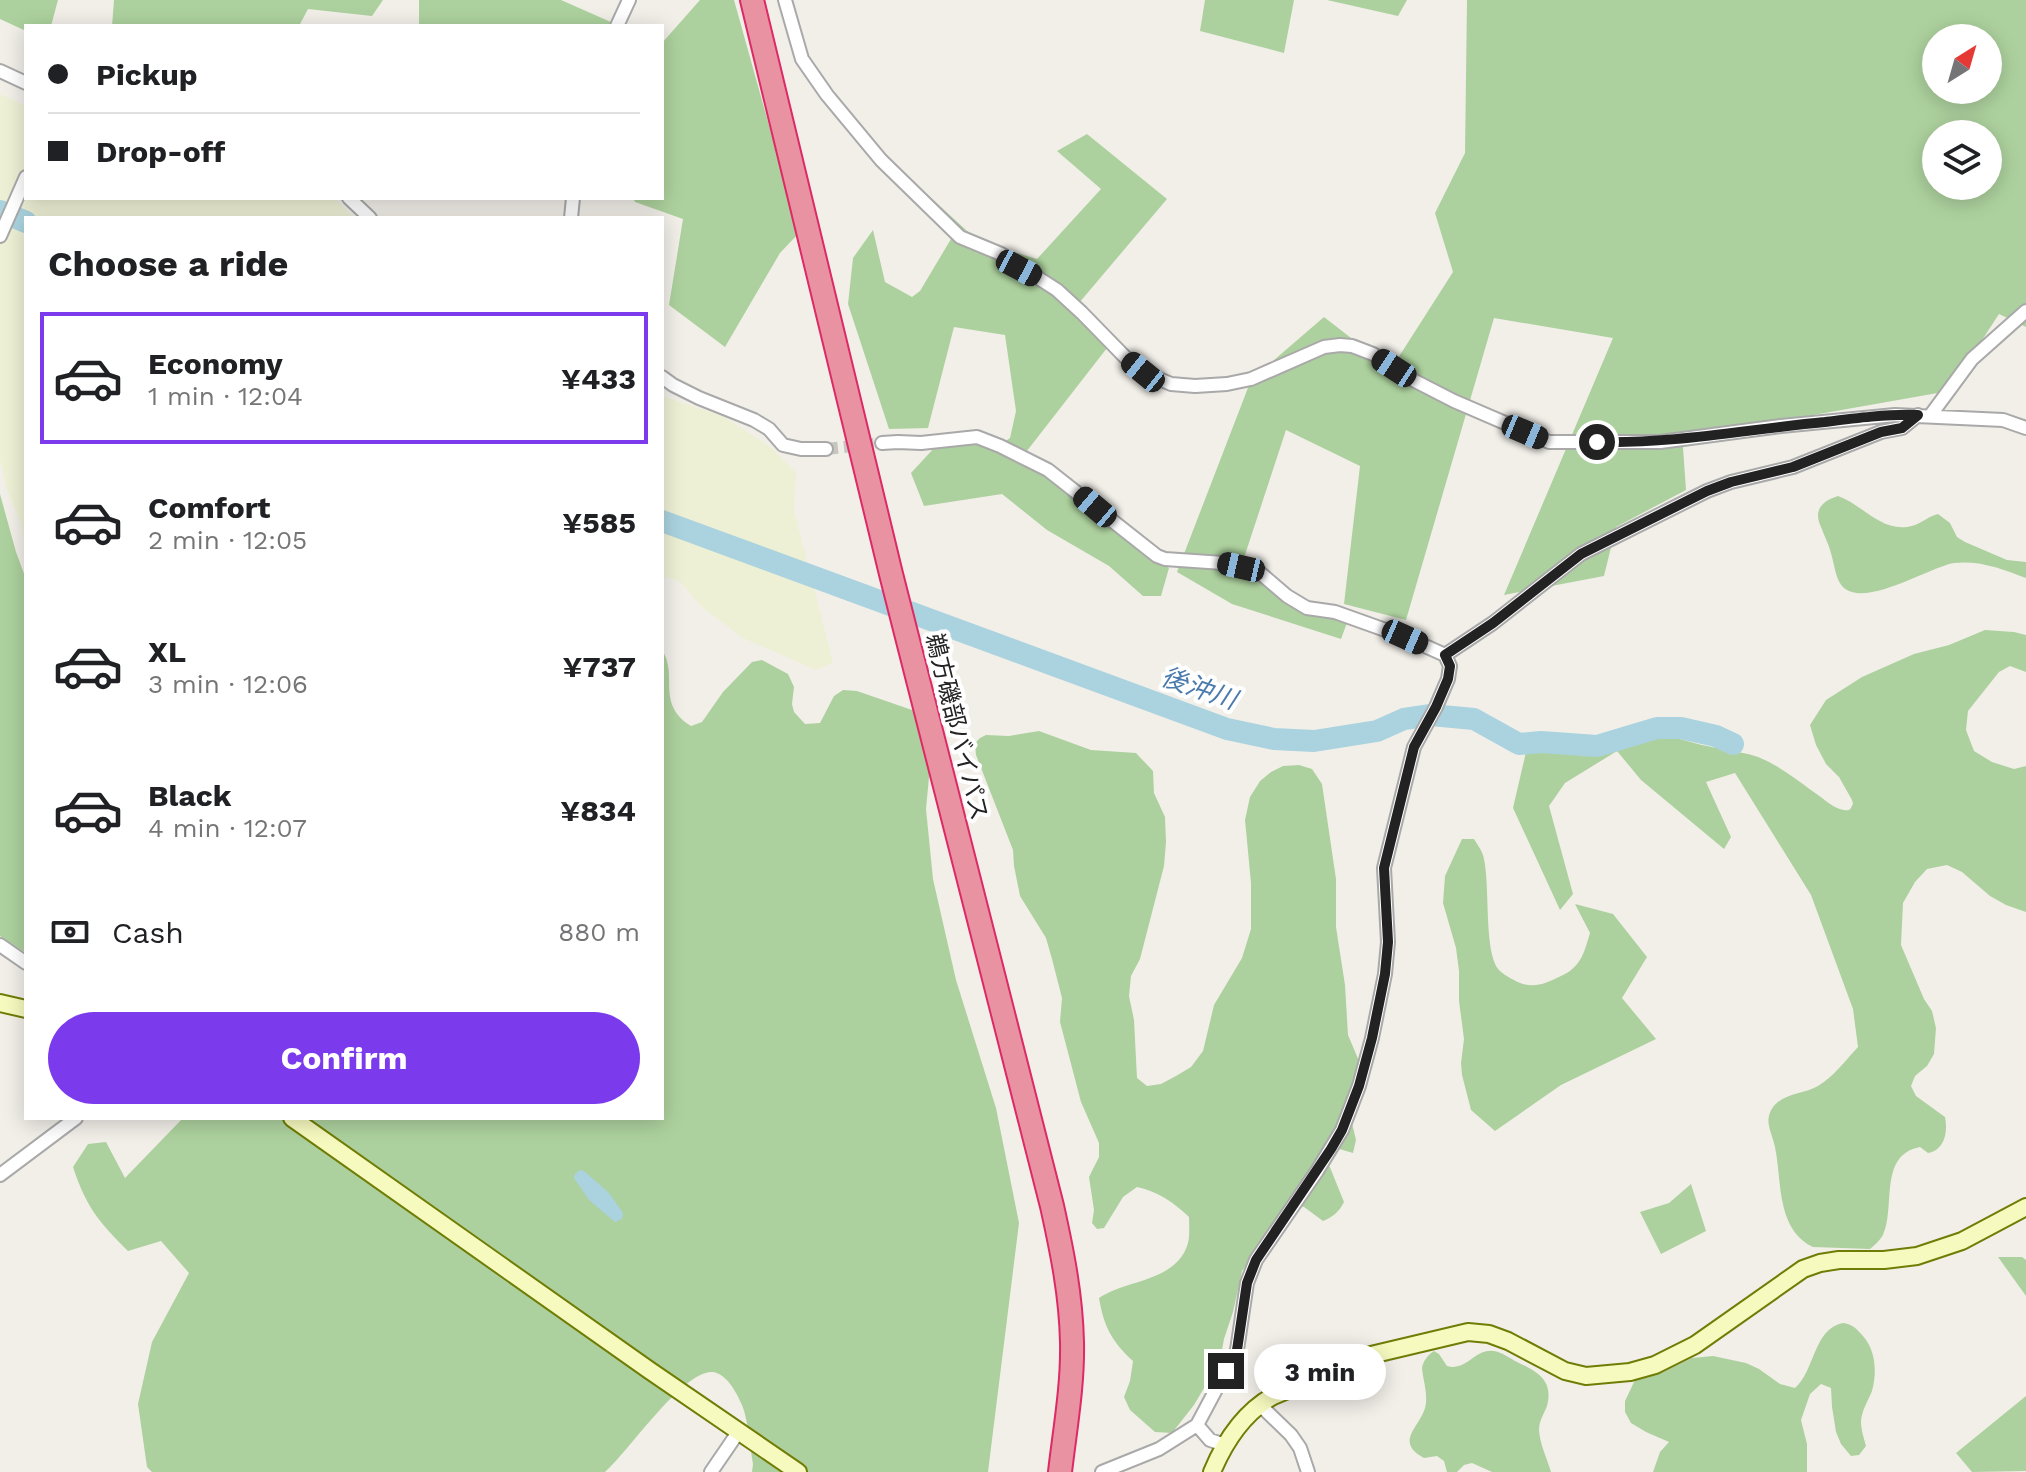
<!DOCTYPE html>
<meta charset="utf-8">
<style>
:root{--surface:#fff;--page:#f6f6f6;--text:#202124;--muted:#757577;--line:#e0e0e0;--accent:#7c3aed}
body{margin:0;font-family:"Work Sans","Noto Sans JP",sans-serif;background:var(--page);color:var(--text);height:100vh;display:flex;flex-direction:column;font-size:30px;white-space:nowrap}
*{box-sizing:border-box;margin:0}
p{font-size:26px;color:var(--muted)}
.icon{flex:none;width:44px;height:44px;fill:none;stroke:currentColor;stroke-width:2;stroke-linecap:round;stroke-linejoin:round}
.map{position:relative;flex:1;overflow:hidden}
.drawer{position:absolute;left:24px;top:216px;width:640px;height:904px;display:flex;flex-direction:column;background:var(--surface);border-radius:0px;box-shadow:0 4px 20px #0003}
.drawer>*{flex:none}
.guide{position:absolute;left:24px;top:24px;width:640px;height:176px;border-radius:0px;box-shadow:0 4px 20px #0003;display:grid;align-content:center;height:176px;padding:0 24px;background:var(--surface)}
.needle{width:52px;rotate:37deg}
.fabs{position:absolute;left:1922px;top:24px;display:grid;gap:16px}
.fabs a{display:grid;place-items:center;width:80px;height:80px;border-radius:50%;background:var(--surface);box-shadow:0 4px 20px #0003;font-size:40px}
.end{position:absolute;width:36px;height:36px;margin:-18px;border:10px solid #222;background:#fff;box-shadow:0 0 0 4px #fff}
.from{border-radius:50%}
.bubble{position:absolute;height:56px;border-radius:28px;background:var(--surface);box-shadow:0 4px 20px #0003;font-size:26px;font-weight:700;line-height:56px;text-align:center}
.car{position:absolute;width:24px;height:48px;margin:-24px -12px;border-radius:10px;box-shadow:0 0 6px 2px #0007;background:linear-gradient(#222 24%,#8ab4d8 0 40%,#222 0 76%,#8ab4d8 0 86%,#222 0)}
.guide b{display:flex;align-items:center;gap:28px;height:76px;font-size:30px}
.guide b+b{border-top:2px solid var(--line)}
.guide i{width:20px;height:20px;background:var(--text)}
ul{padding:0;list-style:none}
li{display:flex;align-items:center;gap:24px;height:132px;margin:0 16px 12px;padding:0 8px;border:4px solid transparent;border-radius:0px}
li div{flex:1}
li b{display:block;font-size:30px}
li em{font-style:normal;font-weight:700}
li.current{border-color:var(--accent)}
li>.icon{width:72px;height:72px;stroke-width:1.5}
h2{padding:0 24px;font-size:36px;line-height:96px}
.pay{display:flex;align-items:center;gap:20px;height:88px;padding:0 24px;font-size:30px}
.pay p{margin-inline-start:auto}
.cta{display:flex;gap:16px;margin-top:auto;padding:16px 24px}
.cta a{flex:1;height:92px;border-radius:48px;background:var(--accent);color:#fff;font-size:32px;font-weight:700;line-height:92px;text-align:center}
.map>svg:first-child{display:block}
.farmland{fill:#eef0d5}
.forest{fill:#add19e;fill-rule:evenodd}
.water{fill:#aad3df}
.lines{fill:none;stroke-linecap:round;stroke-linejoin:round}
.river{stroke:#aad3df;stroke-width:22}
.street-tunnel{stroke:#c8c6c1;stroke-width:12;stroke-dasharray:12 6;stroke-linecap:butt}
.street-casing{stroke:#a9a9a9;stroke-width:16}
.secondary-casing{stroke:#707d05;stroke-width:20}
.highway-casing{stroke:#dc2a67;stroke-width:26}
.street{stroke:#fff;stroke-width:12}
.secondary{stroke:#f7fabf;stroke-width:16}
.highway{stroke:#e892a2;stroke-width:22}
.route{stroke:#222;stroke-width:10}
.labels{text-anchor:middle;stroke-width:8;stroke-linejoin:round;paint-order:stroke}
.street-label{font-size:24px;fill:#222;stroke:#fff}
.water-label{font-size:26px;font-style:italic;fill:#4a7aab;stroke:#fff}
</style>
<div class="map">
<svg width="2026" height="1472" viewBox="0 0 2026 1472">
<rect width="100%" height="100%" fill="#f2efe9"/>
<path class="farmland" d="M0 94 26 106V198H334L354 218H26V547L21 524 6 486 0 459Z
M662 396 723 416 772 448 796 473 794 510 833 663 816 670 743 638 702 607 680 582 667 577 662 578Z"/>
<path class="forest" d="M0 0H58L51 26H26V31L0 19Z
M114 0H383L372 16 308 9 299 26H112Z
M419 0H561L620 26H419Z
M700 0H734L799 233 780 253 725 347 669 305 683 219 635 202 633 198H662V43Z
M1205 0H1294L1284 53 1200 31Z
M1327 0H1407L1398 16Z
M1467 0H2026V327L1999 314 1949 391 1785 420 1682 433 1686 490 1616 527 1604 576 1504 595 1613 338 1494 318 1406 620 1344 604 1360 466 1286 430 1242 564 1290 606 1348 620 1341 639 1232 604 1177 572 1251 380 1324 317 1391 369 1453 272 1435 213 1465 153ZM1936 38H1988V90H1936ZM1936 134H1988V186H1936Z
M1087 134 1167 199 1079 303 1107 348 1023 456 1169 568 1161 596H1143L1109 566 1047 530 1002 494 924 506 911 473 946 435C973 433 983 457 1010 438L1016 411 1005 335 954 327 928 428 889 429 848 304 853 258 873 230 885 282 912 297 920 291 951 239 922 203 929 196 978 241 1037 259 1101 189 1057 151Z
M0 494 16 552 26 579V953L0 936Z
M1838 496C1864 505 1884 536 1915 525 1923 522 1929 516 1938 514L1950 523 1957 537 1965 542 2007 560 2026 562V578C2002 569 1980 560 1954 563 1929 567 1863 610 1842 586 1835 578 1834 561 1830 550 1828 543 1824 535 1821 527 1813 510 1822 501 1838 496Z
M1985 630 2014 632 2026 635V672L2010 666 1999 672 1968 711 1966 730 1974 751 1992 762 2014 769 2026 766V912L2006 905 1990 896 1962 872 1947 865 1927 869 1915 882 1903 903 1901 945 1924 999 1932 1011 1936 1028 1934 1054 1927 1066 1915 1076 1911 1086 1916 1096 1945 1117C1948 1131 1945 1150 1928 1153L1920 1147C1878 1155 1896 1207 1883 1235 1880 1240 1875 1245 1870 1249L1813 1247C1776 1229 1782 1181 1775 1147 1772 1132 1763 1121 1773 1107 1784 1093 1804 1094 1818 1086 1833 1077 1846 1060 1858 1047L1853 1009 1811 895 1735 773 1706 782 1731 837 1724 849 1641 780 1617 751 1565 783 1549 806 1573 894 1560 910 1513 808 1526 752C1550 752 1575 755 1599 751 1620 747 1638 736 1659 736 1676 736 1691 743 1707 746 1723 750 1739 751 1755 756 1776 763 1800 782 1818 795 1825 800 1835 809 1844 810 1851 811 1850 809 1853 804L1852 800 1839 777 1826 764 1816 745 1810 725 1826 700 1862 677 1914 654 1949 645Z
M662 650C679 676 655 703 691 726L702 722 723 692 752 662 762 660 788 674 794 687 792 704 794 712 805 724 820 723 834 696 843 690 857 691 915 711 930 767 926 809 933 879 956 980 996 1108 1019 1223 988 1472H752L753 1464C750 1447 748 1417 741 1403 736 1391 726 1374 713 1372 684 1369 628 1452 605 1472H152L147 1467 138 1404 152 1342 189 1273 161 1241 128 1251C99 1222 86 1207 73 1167L88 1144 106 1142 125 1178 183 1118H662Z
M1039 731 1091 750 1136 753 1153 771 1154 793 1165 817 1166 842 1164 866 1140 959 1131 976 1129 996 1134 1020 1137 1078 1147 1086 1161 1084 1176 1076 1191 1067 1203 1051 1214 1005 1242 958 1251 929V883L1245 820 1250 797 1260 781 1271 772 1283 766 1299 765 1312 769 1322 784 1336 879V927L1345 985 1348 1035 1359 1061 1351 1119 1356 1140 1353 1153 1336 1148 1327 1160 1344 1202C1339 1212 1333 1217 1323 1221L1304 1207 1290 1204 1242 1271 1233 1312 1224 1339 1220 1361 1194 1405 1172 1433 1155 1432 1130 1410 1124 1397 1130 1381 1133 1361C1112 1342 1104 1327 1099 1298 1127 1279 1177 1282 1188 1243 1190 1235 1189 1225 1189 1217 1173 1202 1159 1192 1137 1187L1123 1197 1104 1228 1097 1229 1092 1223 1094 1210 1089 1177 1099 1157V1143L1081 1102 1060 1022 1062 998 1052 959 1046 938 1020 896 1014 866 1013 850 976 755 975 743 980 738 986 735 1009 736Z
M1462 839H1474C1477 844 1481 849 1483 855 1491 883 1483 951 1499 970 1503 974 1510 978 1514 980 1531 990 1545 984 1561 976 1581 967 1584 953 1590 933L1575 904 1613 914 1647 957 1622 998 1656 1039 1561 1085 1495 1131 1471 1110 1462 1075 1461 1063 1464 1039 1459 1001V971L1456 948 1443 903 1445 876Z
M1691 1184 1706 1231 1661 1254 1640 1212 1669 1203Z
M2022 1257 2026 1260V1296L1998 1257Z
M1843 1323C1852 1324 1857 1329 1863 1336 1876 1351 1877 1372 1872 1391 1868 1401 1862 1410 1861 1421 1861 1430 1864 1438 1866 1446L1859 1455 1851 1456 1841 1444 1836 1432 1832 1407 1831 1388 1821 1384 1810 1394 1801 1420 1807 1444V1472H1653L1660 1452 1669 1442 1646 1432 1631 1423 1625 1412V1401L1635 1380 1640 1376 1650 1373H1661L1692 1358 1713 1356 1746 1363 1759 1369 1780 1384 1795 1388C1815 1371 1813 1329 1843 1323Z
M1434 1351 1439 1354 1447 1366C1469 1372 1475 1345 1498 1352 1504 1354 1510 1358 1515 1361 1536 1371 1554 1379 1547 1406 1544 1414 1539 1421 1539 1430 1540 1445 1547 1458 1551 1472H1492L1472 1463 1464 1465 1457 1472H1447L1444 1461 1437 1456 1424 1458C1391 1440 1425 1425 1426 1402 1427 1391 1423 1379 1422 1368 1423 1361 1428 1355 1434 1351Z
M2026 1396V1471L1972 1472 1956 1453Z"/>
<path class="water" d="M580 1170 584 1171 609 1193 623 1213 622 1219 615 1222 589 1200 574 1178 575 1174Z"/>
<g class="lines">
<path class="river" d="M0 211 26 222
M662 521 1227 729 1274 739 1314 741 1377 731 1404 719 1431 715 1474 719 1519 744 1541 742 1597 746 1657 728H1681L1716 736 1733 744"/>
<path class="street-tunnel" d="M826 449 882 443"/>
<defs>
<path id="street" d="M785 0 802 59 827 95 881 160 960 237 1001 254 1057 290 1082 313 1126 358 1143 372 1171 384 1195 386 1227 384 1251 379 1324 347 1340 345 1352 346 1373 354 1415 381 1454 401 1549 442H1660L1781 426 1895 415 2003 420 2026 428
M617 26 629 0
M0 71 26 83
M349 198 370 218
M571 218 573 198
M0 236 26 177
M662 377 673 385 699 398 754 420 769 429 783 445 801 449H826
M1930 416 1972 359 2026 311
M882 443 898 442 921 443 977 437 1000 446 1048 470 1157 556 1165 559 1223 563 1259 572 1287 596 1307 608 1335 612 1405 637 1445 655 1450 666 1448 679 1436 707 1414 747 1384 868 1388 942 1385 974 1372 1038 1359 1086 1342 1130 1317 1171 1256 1260 1247 1283 1237 1350 1197 1425 1159 1449 1102 1472
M1445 655 1493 623 1581 554 1707 491 1731 482 1793 467 1881 432 1902 428 1918 415
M0 945 26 963
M0 1175 76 1118
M1259 1404 1291 1435 1300 1448 1308 1472
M1197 1425 1210 1440 1225 1445
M711 1472 739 1431"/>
<path id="secondary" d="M0 1003 26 1009
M292 1118 649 1370 798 1472
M1212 1472C1225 1441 1243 1413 1273 1396L1371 1355 1468 1332 1489 1334 1508 1341 1565 1371 1586 1376 1630 1372 1655 1365 1695 1345 1803 1269 1820 1263 1839 1260H1884L1917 1256 1962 1241 2026 1207"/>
<path id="highway" d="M752 0 891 574 1052 1206C1062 1251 1071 1295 1072 1342 1073 1385 1065 1429 1060 1472"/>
</defs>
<use href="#street" class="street-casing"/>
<use href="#secondary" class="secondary-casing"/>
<use href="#highway" class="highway-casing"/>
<use href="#street" class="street"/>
<use href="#secondary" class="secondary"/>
<use href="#highway" class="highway"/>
</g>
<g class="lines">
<path class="route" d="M1226 1371 1237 1350 1247 1283 1256 1260 1331 1149 1342 1130 1359 1086 1372 1038 1385 974 1388 942 1384 868 1414 747 1436 707 1448 679 1450 666 1445 655 1493 623 1581 554 1707 491 1731 482 1793 467 1881 432 1902 428 1918 415C1887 414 1856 418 1825 422 1749 429 1674 444 1597 442"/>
</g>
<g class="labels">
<g class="street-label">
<text transform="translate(957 727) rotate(76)" y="8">鵜方磯部バイパス</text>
</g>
<g class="water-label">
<text transform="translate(1199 688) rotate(19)" y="9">後沖川</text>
</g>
</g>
</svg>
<div class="fabs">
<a><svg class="needle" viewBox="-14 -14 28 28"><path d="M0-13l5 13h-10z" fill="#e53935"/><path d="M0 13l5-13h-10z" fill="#757577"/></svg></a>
<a><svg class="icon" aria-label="layers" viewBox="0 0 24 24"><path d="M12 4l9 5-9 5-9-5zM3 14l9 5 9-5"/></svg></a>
</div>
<i class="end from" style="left:1597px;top:442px"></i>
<i class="end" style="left:1226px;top:1371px"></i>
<div class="bubble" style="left:1254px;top:1344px;width:132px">3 min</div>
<i class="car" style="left:1019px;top:268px;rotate:118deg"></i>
<i class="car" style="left:1394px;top:368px;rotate:303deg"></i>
<i class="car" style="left:1143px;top:372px;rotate:309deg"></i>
<i class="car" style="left:1525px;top:432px;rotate:113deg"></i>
<i class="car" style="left:1095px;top:507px;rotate:310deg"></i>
<i class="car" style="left:1241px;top:567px;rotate:283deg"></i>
<i class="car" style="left:1405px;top:637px;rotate:114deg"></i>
<div class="guide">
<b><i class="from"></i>Pickup</b>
<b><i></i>Drop-off</b>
</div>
<section class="drawer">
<h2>Choose a ride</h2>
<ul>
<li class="current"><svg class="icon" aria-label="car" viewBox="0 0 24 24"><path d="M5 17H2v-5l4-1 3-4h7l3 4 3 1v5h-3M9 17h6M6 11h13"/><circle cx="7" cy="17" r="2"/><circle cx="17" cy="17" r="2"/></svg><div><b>Economy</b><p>1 min · 12:04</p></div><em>¥433</em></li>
<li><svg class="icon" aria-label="car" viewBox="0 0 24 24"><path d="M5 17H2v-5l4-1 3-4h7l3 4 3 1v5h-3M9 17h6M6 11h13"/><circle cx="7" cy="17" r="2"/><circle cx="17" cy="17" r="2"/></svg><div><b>Comfort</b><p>2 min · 12:05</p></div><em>¥585</em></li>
<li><svg class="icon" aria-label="car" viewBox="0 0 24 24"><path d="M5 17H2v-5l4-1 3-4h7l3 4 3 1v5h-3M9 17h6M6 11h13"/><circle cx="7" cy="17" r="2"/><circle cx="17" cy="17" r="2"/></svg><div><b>XL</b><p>3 min · 12:06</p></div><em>¥737</em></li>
<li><svg class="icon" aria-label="car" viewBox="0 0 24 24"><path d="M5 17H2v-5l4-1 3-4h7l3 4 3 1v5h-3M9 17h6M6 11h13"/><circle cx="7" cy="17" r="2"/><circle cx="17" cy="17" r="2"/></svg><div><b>Black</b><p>4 min · 12:07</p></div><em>¥834</em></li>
</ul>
<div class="pay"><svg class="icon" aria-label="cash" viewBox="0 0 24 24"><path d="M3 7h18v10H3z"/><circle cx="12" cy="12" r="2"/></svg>Cash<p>880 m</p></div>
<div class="cta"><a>Confirm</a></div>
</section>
</div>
